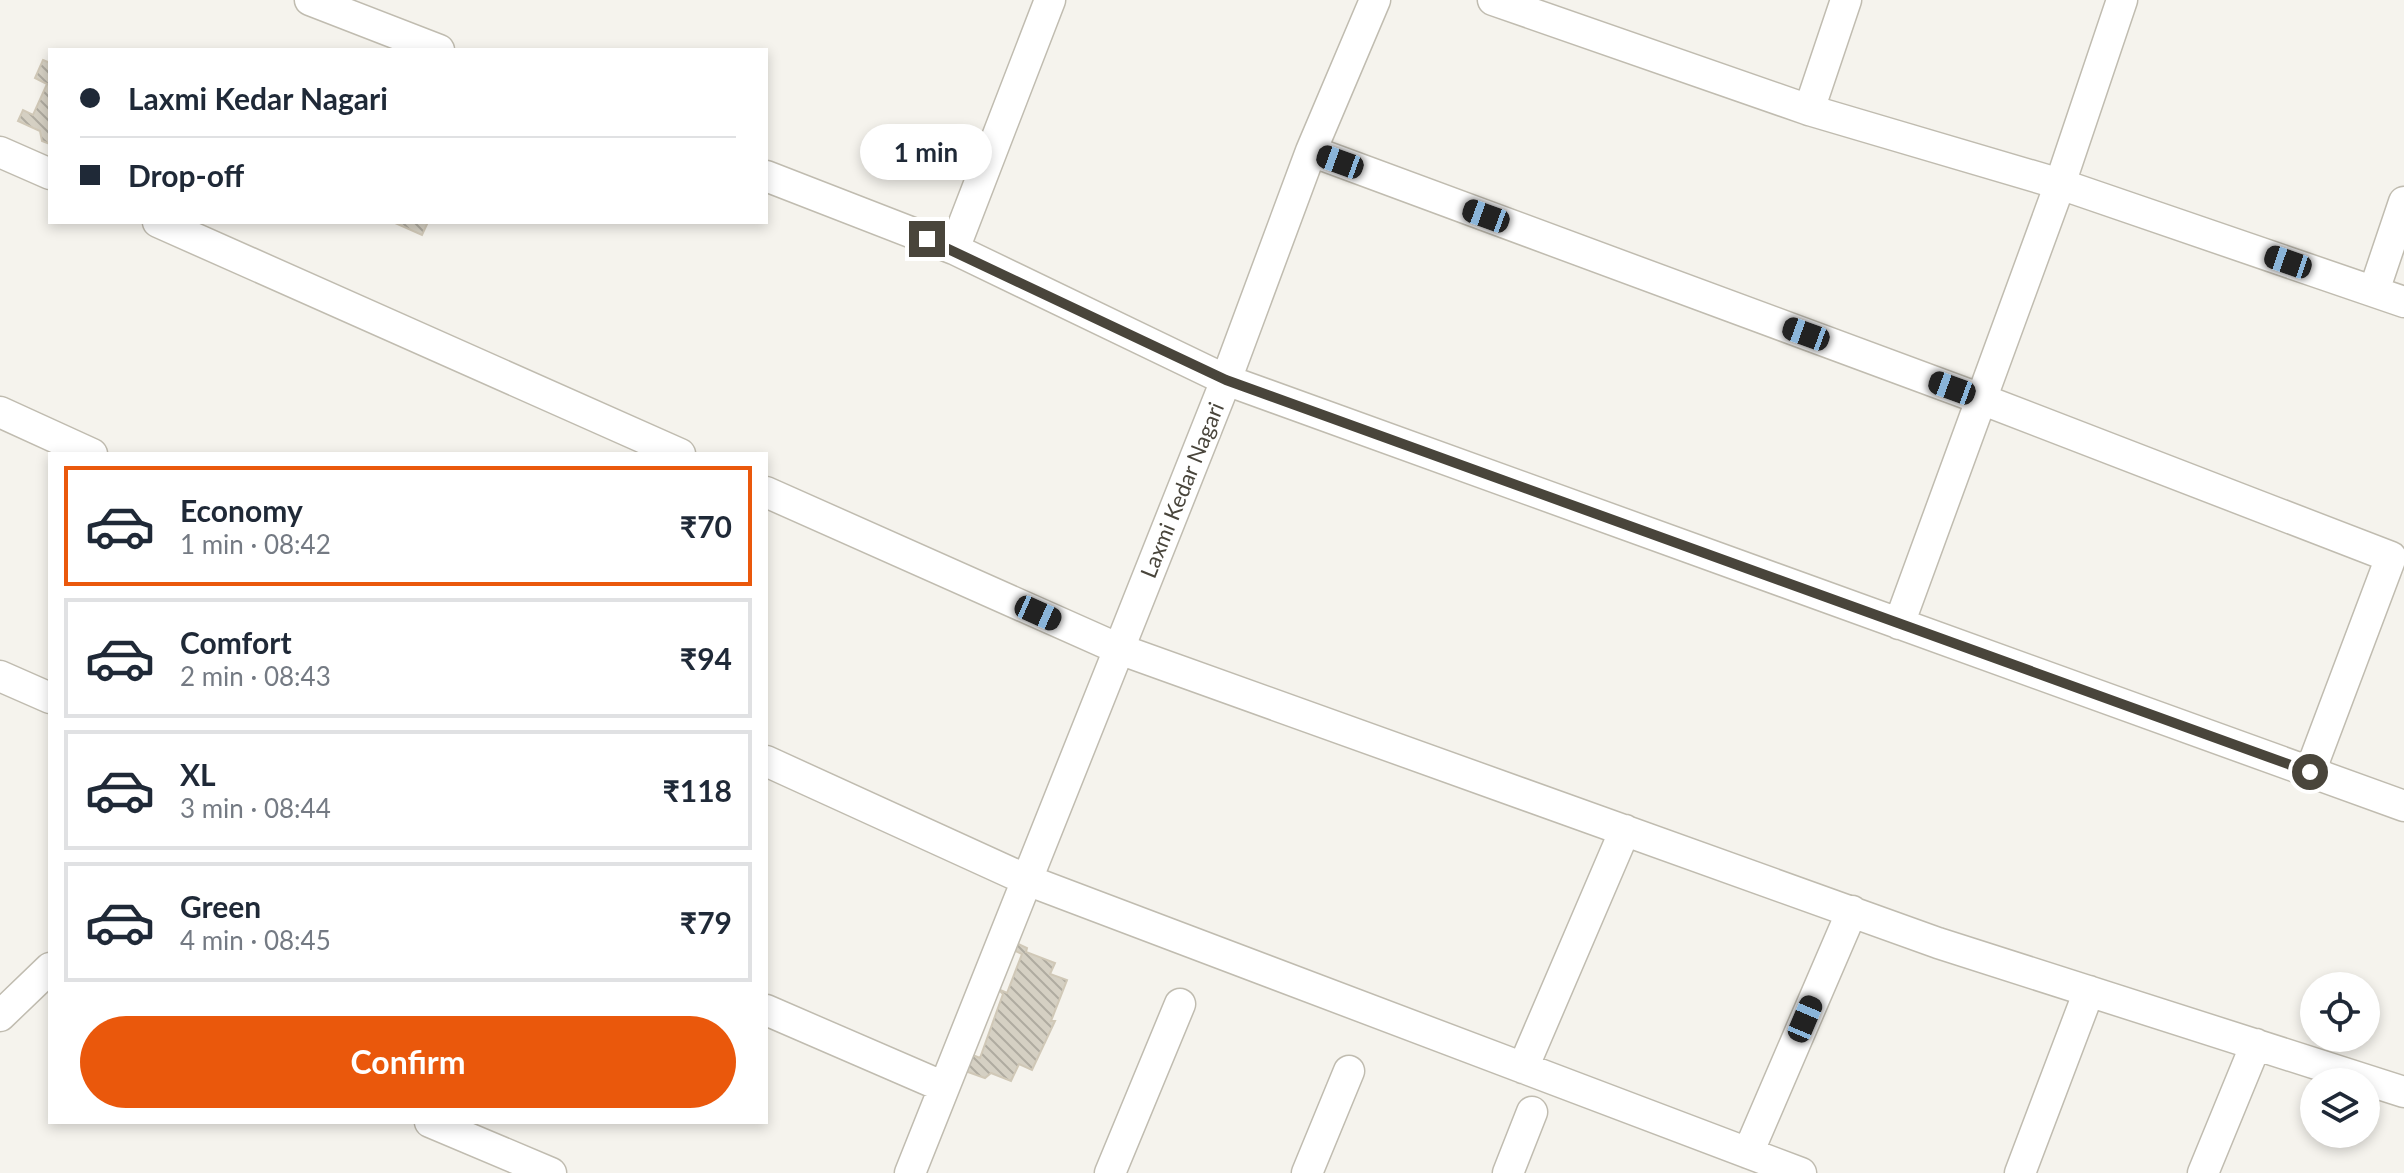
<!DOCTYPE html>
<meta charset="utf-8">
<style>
:root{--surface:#fff;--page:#f2f2f3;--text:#1f2937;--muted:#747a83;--line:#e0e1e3;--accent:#ea580c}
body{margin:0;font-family:Lato,sans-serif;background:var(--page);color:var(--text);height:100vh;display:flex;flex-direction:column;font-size:30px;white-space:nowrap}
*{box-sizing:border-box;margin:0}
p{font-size:26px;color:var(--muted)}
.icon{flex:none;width:44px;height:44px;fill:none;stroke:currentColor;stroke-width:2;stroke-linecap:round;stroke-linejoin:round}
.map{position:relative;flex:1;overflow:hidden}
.panel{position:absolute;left:48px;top:452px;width:720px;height:672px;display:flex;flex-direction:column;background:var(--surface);border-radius:0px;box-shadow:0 4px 12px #0003}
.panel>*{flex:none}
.guide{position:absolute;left:48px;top:48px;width:720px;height:176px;border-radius:0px;box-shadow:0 4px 12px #0003;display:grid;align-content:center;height:176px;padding:0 32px;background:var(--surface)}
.controls{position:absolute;left:2300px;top:972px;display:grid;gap:16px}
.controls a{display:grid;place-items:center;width:80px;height:80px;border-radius:50%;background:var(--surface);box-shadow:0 4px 12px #0003;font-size:40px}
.end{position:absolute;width:36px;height:36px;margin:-18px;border:10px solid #49453b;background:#fff;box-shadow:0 0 0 4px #fff}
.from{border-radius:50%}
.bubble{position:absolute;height:56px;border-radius:28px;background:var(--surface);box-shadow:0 4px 12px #0003;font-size:26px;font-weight:700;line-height:56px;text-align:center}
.car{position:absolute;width:24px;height:48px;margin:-24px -12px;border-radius:10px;box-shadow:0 0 6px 2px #0007;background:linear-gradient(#222 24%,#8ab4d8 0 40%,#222 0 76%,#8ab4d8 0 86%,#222 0)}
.guide b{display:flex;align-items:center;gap:28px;height:76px;font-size:30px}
.guide b+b{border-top:2px solid var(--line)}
.guide i{width:20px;height:20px;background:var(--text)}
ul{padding:14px 0 0;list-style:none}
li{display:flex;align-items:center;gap:24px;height:120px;margin:0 16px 12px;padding:0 16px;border:4px solid var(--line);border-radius:0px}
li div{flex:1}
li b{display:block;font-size:30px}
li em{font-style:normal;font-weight:700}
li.active{border-color:var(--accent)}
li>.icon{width:72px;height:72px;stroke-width:1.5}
.button{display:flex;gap:16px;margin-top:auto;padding:16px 32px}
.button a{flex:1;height:92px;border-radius:48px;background:var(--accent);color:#fff;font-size:32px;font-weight:700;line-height:92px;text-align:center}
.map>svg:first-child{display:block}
.building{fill:url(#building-back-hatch);stroke:#d0c8b7;stroke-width:2}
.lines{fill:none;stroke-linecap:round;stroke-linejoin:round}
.minor-casing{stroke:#c0bcb0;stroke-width:33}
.minor{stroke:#fff;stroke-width:30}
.route{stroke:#49453b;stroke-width:10}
.labels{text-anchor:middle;stroke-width:6;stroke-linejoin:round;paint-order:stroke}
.street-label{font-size:22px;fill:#49453b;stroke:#fff}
</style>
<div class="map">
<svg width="2404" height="1173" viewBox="0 0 2404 1173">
<defs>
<pattern id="building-back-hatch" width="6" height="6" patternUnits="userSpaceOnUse" patternTransform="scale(2)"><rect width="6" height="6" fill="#d5d0c3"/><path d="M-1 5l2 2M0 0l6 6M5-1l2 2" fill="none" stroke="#afaba0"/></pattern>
</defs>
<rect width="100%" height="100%" fill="#f5f3ed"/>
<path class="building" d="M43 60 50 63V144L42 141 40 131 18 121 23 110 33 115 47 84 35 78Z
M393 222H428L422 235Z
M1014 942 1027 948 1026 952 1055 963 1050 974 1067 980 1051 1021H1055L1032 1070 1019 1064 1011 1081 991 1073 985 1078 962 1070 968 1053 980 1058 1003 994 998 989 1007 993 1022 954 1011 949Z"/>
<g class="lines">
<defs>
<path id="minor" d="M310 0 439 50
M1050 0 954 249 1226 380 1311 151
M1375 0 1311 151 1981 399 2391 557 2310 772
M1493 0 1809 110 2060 184 2404 302
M1809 110 1846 0
M0 152 50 174
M766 176 954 249
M158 222 680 454
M2374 291 2404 202
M0 412 92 454
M766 492 1119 649 910 1173
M1899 624 2060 184 2122 0
M0 676 50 698
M766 761 1027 880 1801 1173
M2404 806 1226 380 1119 649 1938 943 2404 1092
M766 1010 944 1087
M0 1016 50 968
M1523 1068 1625 830
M430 1122 551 1173
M1748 1153 1852 911
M1110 1173 1180 1004
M1307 1173 1349 1071
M1508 1173 1532 1112
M2020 1173 2089 991
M2203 1173 2256 1044"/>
</defs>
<use href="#minor" class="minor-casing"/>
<use href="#minor" class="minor"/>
</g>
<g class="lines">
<path class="route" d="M927 239 1226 380 2310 772"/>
</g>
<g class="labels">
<g class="street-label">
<text transform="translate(1182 490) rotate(-68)" y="8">Laxmi Kedar Nagari</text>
</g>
</g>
</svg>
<div class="controls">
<a><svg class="icon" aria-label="locate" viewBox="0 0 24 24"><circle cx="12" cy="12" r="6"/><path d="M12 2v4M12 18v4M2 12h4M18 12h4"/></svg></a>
<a><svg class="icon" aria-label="layers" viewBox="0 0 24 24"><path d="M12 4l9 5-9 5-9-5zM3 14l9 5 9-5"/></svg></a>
</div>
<i class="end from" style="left:2310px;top:772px"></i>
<i class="end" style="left:927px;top:239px"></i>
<div class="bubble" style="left:860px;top:124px;width:132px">1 min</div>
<i class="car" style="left:1340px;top:162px;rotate:290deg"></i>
<i class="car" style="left:1486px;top:216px;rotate:290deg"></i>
<i class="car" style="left:2288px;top:262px;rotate:289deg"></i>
<i class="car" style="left:1806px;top:334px;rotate:290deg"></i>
<i class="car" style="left:1952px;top:388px;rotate:290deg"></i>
<i class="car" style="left:1038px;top:613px;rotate:114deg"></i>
<i class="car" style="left:1805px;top:1019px;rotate:23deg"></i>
<div class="guide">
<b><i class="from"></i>Laxmi Kedar Nagari</b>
<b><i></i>Drop-off</b>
</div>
<section class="panel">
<ul>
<li class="active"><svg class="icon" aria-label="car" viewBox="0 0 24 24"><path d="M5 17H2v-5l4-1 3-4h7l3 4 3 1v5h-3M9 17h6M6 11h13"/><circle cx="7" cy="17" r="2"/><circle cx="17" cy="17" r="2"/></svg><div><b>Economy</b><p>1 min · 08:42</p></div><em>₹70</em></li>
<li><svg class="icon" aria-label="car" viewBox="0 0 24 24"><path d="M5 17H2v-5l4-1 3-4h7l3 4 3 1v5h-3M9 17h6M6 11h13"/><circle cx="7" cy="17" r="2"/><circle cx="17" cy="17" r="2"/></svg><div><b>Comfort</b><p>2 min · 08:43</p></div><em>₹94</em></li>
<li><svg class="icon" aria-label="car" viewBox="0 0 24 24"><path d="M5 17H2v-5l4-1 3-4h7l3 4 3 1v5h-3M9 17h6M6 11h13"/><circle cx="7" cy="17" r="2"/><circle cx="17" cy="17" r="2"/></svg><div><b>XL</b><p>3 min · 08:44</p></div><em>₹118</em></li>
<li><svg class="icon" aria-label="car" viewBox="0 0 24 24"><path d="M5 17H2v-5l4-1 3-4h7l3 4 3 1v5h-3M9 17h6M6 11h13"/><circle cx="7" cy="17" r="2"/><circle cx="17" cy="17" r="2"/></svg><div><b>Green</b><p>4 min · 08:45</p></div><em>₹79</em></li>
</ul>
<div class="button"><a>Confirm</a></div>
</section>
</div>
